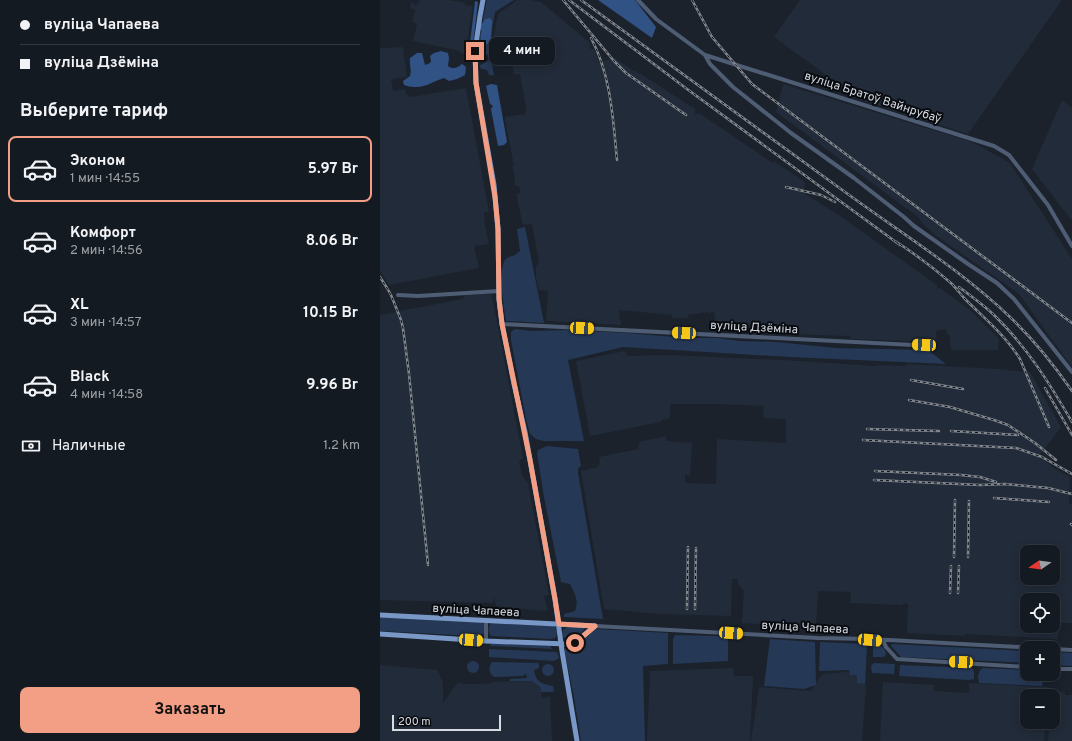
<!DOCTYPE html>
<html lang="ru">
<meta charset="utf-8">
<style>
:root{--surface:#141a21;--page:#1d232a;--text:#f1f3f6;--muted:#9da1a5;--line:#33383f;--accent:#f39f85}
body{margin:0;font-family:Overpass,sans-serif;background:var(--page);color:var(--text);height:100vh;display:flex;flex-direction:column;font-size:15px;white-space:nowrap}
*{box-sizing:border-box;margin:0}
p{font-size:13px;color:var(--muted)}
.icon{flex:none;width:22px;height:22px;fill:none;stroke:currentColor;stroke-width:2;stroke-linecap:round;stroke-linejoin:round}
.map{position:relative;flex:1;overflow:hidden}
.panel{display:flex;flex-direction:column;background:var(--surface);width:380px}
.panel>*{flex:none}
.hud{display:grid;align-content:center;height:88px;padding:0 20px;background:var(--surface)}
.needle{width:26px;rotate:257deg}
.buttons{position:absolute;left:640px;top:545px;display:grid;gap:8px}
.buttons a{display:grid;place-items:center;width:40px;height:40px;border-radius:8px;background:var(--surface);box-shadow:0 2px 10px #0003,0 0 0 1px var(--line);font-size:20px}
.scale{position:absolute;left:12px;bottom:10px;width:109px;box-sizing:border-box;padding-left:4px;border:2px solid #d7dbe2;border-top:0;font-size:11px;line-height:14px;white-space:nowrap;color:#d7dbe2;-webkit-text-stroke:3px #080b0f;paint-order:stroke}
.end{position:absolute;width:18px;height:18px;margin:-9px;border:5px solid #f39f85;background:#111;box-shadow:0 0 0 2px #111}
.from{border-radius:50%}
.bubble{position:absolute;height:28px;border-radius:8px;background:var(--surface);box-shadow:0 2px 10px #0003,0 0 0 1px var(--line);font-size:13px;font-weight:700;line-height:28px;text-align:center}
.car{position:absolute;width:12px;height:24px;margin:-12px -6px;border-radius:5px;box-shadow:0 0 3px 1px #0007;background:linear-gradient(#f5c518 24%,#345 0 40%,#f5c518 0 76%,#345 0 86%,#f5c518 0)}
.hud b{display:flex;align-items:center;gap:14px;height:38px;font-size:15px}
.hud b+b{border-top:1px solid var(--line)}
.hud i{width:10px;height:10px;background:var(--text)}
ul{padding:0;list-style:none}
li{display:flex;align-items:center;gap:12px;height:66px;margin:0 8px 6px;padding:0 12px;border:2px solid transparent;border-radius:8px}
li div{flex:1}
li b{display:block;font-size:15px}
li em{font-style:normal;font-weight:700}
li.selected{border-color:var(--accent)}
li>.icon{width:36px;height:36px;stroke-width:1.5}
h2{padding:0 20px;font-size:18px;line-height:48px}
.pay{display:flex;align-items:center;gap:10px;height:44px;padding:0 20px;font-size:15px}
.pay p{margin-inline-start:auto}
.action{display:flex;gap:8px;margin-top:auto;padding:8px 20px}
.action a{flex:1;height:46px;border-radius:8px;background:var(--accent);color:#111;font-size:16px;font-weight:700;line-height:46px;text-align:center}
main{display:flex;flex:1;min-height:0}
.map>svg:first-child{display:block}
.built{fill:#222b39;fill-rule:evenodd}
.green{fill:#253855}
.forest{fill:#315285}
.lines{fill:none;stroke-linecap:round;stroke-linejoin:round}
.minor{stroke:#4e5d74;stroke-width:4}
.major{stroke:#7998c8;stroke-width:5}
.rail-casing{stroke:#80868e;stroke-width:2.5}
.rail{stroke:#080b0f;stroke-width:1;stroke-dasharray:3;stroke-linecap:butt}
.route{stroke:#f39f85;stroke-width:5}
.labels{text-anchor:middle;stroke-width:4;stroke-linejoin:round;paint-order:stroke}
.street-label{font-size:12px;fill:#d7dbe2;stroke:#080b0f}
</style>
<main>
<section class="panel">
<div class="hud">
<b><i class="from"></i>вуліца Чапаева</b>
<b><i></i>вуліца Дзёміна</b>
</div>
<h2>Выберите тариф</h2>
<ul>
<li class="selected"><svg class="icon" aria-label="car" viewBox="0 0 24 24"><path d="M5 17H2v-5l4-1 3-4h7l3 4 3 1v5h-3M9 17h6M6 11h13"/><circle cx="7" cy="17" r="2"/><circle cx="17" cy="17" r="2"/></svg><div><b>Эконом</b><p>1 мин · 14:55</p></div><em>5.97 Br</em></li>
<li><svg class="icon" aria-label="car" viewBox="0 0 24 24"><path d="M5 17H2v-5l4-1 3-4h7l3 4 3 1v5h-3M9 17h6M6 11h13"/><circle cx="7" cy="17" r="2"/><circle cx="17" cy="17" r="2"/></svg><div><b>Комфорт</b><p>2 мин · 14:56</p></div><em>8.06 Br</em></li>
<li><svg class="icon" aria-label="car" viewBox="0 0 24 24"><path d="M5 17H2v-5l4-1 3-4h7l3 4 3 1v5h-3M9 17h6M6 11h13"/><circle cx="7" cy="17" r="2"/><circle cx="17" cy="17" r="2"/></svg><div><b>XL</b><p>3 мин · 14:57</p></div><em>10.15 Br</em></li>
<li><svg class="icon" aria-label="car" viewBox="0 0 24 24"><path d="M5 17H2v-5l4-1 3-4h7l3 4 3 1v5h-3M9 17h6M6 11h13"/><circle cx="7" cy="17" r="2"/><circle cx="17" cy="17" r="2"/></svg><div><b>Black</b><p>4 мин · 14:58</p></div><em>9.96 Br</em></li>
</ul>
<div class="pay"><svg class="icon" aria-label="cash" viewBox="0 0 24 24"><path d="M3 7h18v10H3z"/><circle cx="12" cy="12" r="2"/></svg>Наличные<p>1.2 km</p></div>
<div class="action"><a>Заказать</a></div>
</section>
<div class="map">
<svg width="692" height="741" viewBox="0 0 692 741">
<rect width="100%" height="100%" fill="#1b222c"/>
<path class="built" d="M40 0H69L85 3V5L93 6 85 54 80 53V51L33 41 37 24 32 22 35 10 30 8 31 2 34 3V5H35L39 3Z
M137 0H150L161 2 209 42 210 49H214L219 62 235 58 252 70 261 74 315 109V115L319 113 393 163 395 162 425 182 424 191 425 194 459 215 557 285V289L560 288 590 310 619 339 618 350H571L569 334H567L566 329 556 331 557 342 471 339V336H468L406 334V325L340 326 336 324 334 312H331L330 314 327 312 308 315 309 318H292V315L239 310 241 325 166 321 168 291 159 290 156 278V266L159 263 152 224 143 225 136 194 141 193 139 186H135L134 181H135V179L132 166H134L125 120V117L145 114 146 107 140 74 134 75 131 58 114 62 112 45 118 14Z
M420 0H682L588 134 479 99 394 37Z
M0 47 4 48 23 47 27 77 11 79 13 91 25 89 26 94 30 97 86 88 109 212 104 213 105 226 109 244 94 246 99 268 9 285 0 271Z
M403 84 592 142 630 163 692 259V367L639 294 555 235 544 225 538 217 396 112Z
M682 100 692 108V221L652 169Z
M111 294 112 296 143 458 139 461 142 475 148 483 169 595 164 596 168 610 165 611 116 606 114 597 113 603 0 600V315L82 299 86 295Z
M245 351 247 356 291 355 403 360 497 366 498 365 526 366 527 364 618 369 650 372 681 427 659 456V459L665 460 673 468 690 477 689 503 692 504V623H679L678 639 585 634V636L527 633 528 604 523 603V605L470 603 471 592 438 591 436 627 362 623 364 591 358 584V579H352L351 616 280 614 224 609 201 471 218 467 220 460 219 457 258 449 259 442 286 436V441L312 443 310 476 305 475V483L336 484 337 439 406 443V419L383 418 384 406 338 404H290V418L282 420 281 422 210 436 196 361ZM647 552H673V578H647ZM647 600H673V626H647Z
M0 665 57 670 63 682V703L78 682 82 684H100L111 683V682L152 681 160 687 162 698 170 697 172 741H0Z
M353 668 354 676H373L370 741H267L270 671Z
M478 671 486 687 482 741H371L379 687 431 691 442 674Z
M503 682 554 685V691L589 693V683L668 687 667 696H647V722H666L664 741H500Z
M670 692H685V695H692V741H668L669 722H673V696H670Z"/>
<path class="green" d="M107 0H134L115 12 109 45 110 54 102 56H98C99 37 103 18 107 0Z
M111 59 114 75H109L107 70 102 69 99 66Z
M145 227 164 323 126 321C124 309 117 267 126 259 128 257 132 256 135 255 137 254 138 252 140 251L137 229Z
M135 329 152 331 186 330 248 333 306 338H337L359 341 396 342 456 348 548 350 566 364 410 357 243 347 188 360 204 441H164L156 439 150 434 146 419 131 340V332Z
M167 446 198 449 201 466 198 468V473L223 619 184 617V614L195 611C199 600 195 594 190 584L181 582 164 497 157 453 158 450Z
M0 617 102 622 104 624C107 634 103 636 94 636L0 631Z
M111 623 174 626 176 628 177 634 175 638 171 639 112 636 110 635C108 631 108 627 111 623Z
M456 624 461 625 472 631 446 630Z
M187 627 205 628C200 636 193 643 184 638 181 633 182 630 187 627Z
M216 629 288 633V664L263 666 265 741H201L194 697 185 653V649L188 647H195Z
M295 635 339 636 346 637 348 639V661L293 664V639Z
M390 639 435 642 436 685 424 689 384 686Z
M440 642 487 644 485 684 477 683V675H470L469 670 439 671Z
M112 643 170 646 172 649 110 646Z
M496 644C501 645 510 652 504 657H493V646Z
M512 644 647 651V663L521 657 511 646Z
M109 649 176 652 178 654 179 658 174 661 109 657Z
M673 652 692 653V666L673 665Z
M87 667a6 6 0 1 1 12 0a6 6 0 1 1-12 0Z
M112 662 158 663 159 665V668L154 670C156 682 161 684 173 686L174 690 173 692H161L160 687 152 681H130V679L147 678 146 674 142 676 114 677C109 674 108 667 112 662Z
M494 663 515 664 514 674 492 673 491 666Z
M162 670a6 6 0 1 1 12 0a6 6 0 1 1-12 0Z
M520 665 593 668 594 673V679L589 680 519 676Z
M603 668 647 670V674H673V672H674L676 677 672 680 663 681 662 686 599 683 598 676 600 670Z"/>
<path class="forest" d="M218 0H255L276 27 272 38Z
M95 1 98 2 93 44 90 43Z
M110 18 112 21 111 41 108 44 104 45C100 42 100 35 102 31L100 29V24L103 23 105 19H107Z
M61 51 68 53 69 58 68 66C73 70 77 68 82 64L86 67 85 75 77 79 69 81 64 78C54 81 45 88 34 87 31 87 27 86 24 85L23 81 30 76C32 70 29 64 30 58L37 53H42L45 65 50 63 51 61 50 56 54 53Z
M111 84 117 85 127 142 124 145 118 146 111 109 113 106 110 104 106 86Z"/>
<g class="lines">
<path class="minor" d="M258 0 276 19 325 55 614 146 629 155 668 205 692 246
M325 55 330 64 353 87 411 133 474 178 524 217 534 226 588 264 617 283 634 299 692 372
M18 295 38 296 119 291
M122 324 553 346
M215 626 438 638 490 639 659 648
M106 641V621
M503 641 506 647 517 659 647 667
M673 649 692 650
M673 669H692"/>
<path class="major" d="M103 0 100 16 95 51 96 83 114 185 118 229 119 299 122 324 134 384 145 432 175 599 182 651 197 741
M0 615 215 626
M0 634 106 641 187 644 195 643 215 626"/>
<defs>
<path id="rail" d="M183 0 234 61 246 73 306 115
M189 0 307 89 520 245
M201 0C289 64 377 128 465 192 521 233 581 270 631 318 654 340 674 365 692 391
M312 0 332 37 372 84 692 323
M211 38C231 75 233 119 237 160
M406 187 441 195 455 202
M515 241C535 254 554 268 572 284 577 289 581 295 586 300 605 319 626 336 640 359L669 427
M0 277 7 288 11 295 21 320 23 328 29 374 48 565
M579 287C592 297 604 305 615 316 647 347 670 384 692 422
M531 380 583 389
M665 388 692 435
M529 400 570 407 614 420 628 425 655 443 676 460
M487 429 559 431
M571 431 638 435
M483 440 636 448 662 457 692 474
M495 471 581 475 600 477 616 482
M494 480 600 485 625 484 668 488 692 494
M614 498 669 502
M691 524 692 525
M574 557 575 500
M588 557 589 501
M570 593 571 566
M578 593 579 566
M307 609 308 547
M315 609 316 548"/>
</defs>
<use href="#rail" class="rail-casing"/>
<use href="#rail" class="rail"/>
</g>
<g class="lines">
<path class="route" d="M95 51 96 83 115 197 118 229 119 299 122 324 150 460 175 599 179 624 215 626 195 643"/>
</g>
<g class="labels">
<g class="street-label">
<text transform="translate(493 97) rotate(18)" y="4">вуліца Братоў Вайнрубаў</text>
<text transform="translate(374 327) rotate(3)" y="4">вуліца Дзёміна</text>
<text transform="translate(96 610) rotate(3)" y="4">вуліца Чапаева</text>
<text transform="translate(425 627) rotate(3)" y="4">вуліца Чапаева</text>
</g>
</g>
</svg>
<div class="buttons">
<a><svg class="needle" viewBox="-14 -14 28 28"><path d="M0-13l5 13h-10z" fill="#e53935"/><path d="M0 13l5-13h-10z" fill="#9da1a5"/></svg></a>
<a><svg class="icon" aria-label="locate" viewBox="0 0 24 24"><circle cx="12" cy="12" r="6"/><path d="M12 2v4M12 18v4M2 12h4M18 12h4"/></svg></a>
<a>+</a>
<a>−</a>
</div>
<div class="scale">200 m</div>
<i class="end from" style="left:195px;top:643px"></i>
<i class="end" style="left:95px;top:51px"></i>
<div class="bubble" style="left:109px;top:37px;width:66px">4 мин</div>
<i class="car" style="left:202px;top:328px;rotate:93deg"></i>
<i class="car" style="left:304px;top:333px;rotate:273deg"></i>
<i class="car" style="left:544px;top:345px;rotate:273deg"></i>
<i class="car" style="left:351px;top:633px;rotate:94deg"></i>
<i class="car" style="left:91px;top:640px;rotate:94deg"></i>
<i class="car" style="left:490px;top:640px;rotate:95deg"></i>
<i class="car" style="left:581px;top:662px;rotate:273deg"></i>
</div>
</main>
